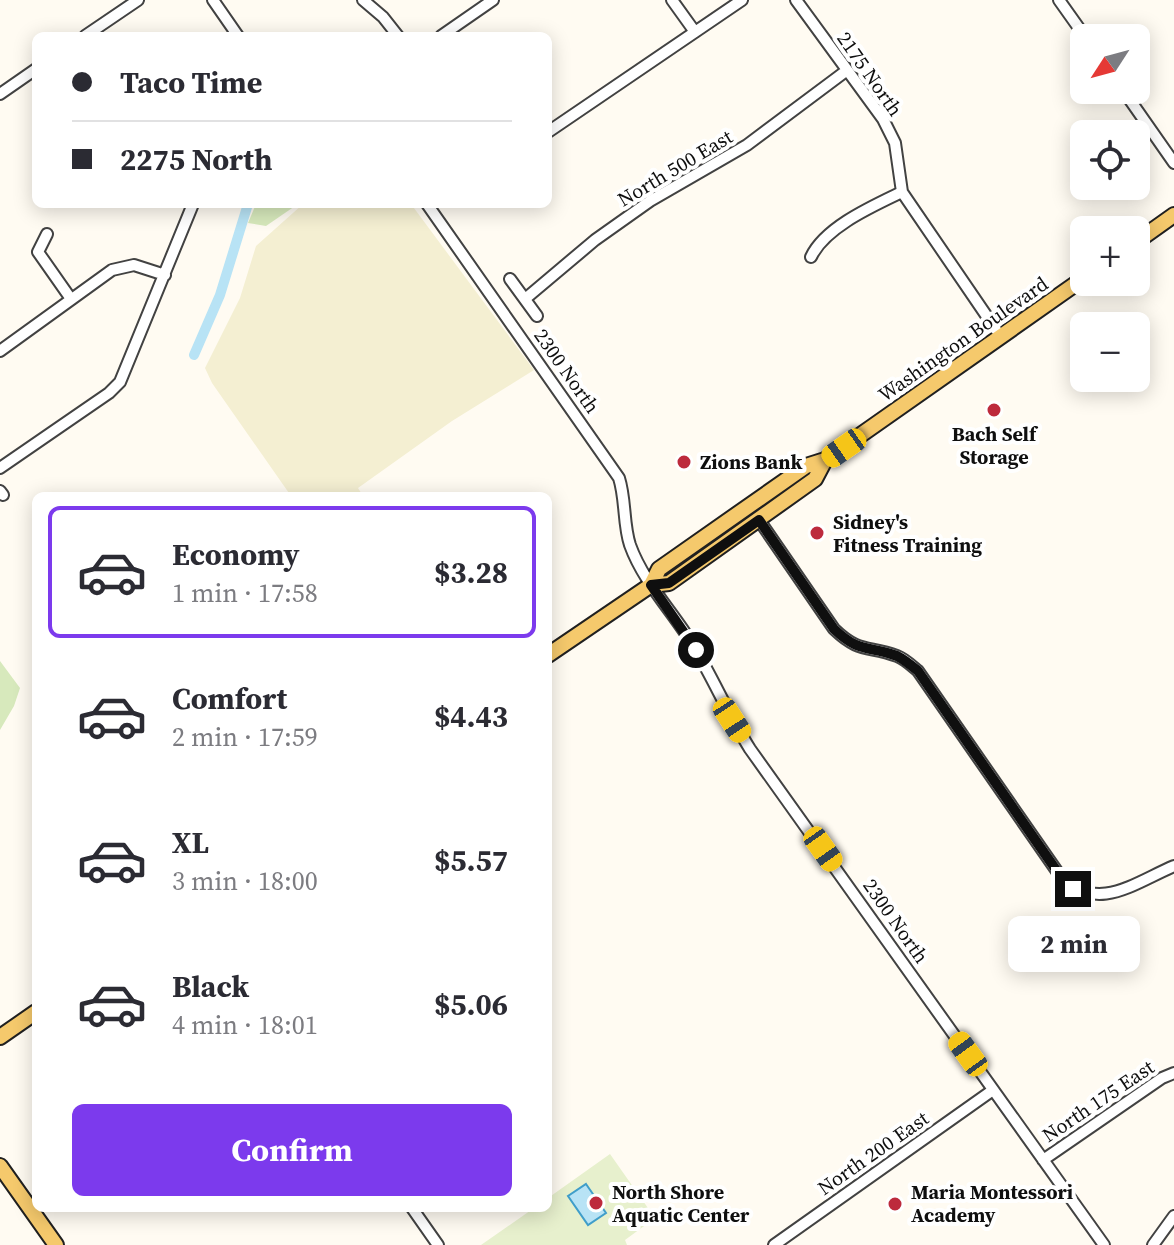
<!DOCTYPE html>
<meta charset="utf-8">
<style>
:root{--surface:#fff;--page:#f2f2f3;--text:#2b2b33;--muted:#7c7c81;--line:#e1e1e2;--accent:#7c3aed}
body{margin:0;font-family:"Source Serif 4",serif;background:var(--page);color:var(--text);height:100vh;display:flex;flex-direction:column;font-size:30px;white-space:nowrap}
*{box-sizing:border-box;margin:0}
p{font-size:26px;color:var(--muted)}
.icon{flex:none;width:44px;height:44px;fill:none;stroke:currentColor;stroke-width:2;stroke-linecap:round;stroke-linejoin:round}
.map{position:relative;flex:1;overflow:hidden}
.sheet{position:absolute;left:32px;top:492px;width:520px;height:720px;display:flex;flex-direction:column;background:var(--surface);border-radius:12px;box-shadow:0 4px 20px #0003}
.sheet>*{flex:none}
.banner{position:absolute;left:32px;top:32px;width:520px;height:176px;border-radius:12px;box-shadow:0 4px 20px #0003;display:grid;align-content:center;height:176px;padding:0 40px;background:var(--surface)}
.needle{width:52px;rotate:234deg}
.buttons{position:absolute;left:1070px;top:24px;display:grid;gap:16px}
.buttons a{display:grid;place-items:center;width:80px;height:80px;border-radius:12px;background:var(--surface);box-shadow:0 4px 20px #0003;font-size:40px}
.end{position:absolute;width:36px;height:36px;margin:-18px;border:10px solid #0f0f0f;background:#fff;box-shadow:0 0 0 4px #fff}
.from{border-radius:50%}
.bubble{position:absolute;height:56px;border-radius:12px;background:var(--surface);box-shadow:0 4px 20px #0003;font-size:26px;font-weight:700;line-height:56px;text-align:center}
.car{position:absolute;width:24px;height:48px;margin:-24px -12px;border-radius:10px;box-shadow:0 0 6px 2px #0007;background:linear-gradient(#f5c518 24%,#345 0 40%,#f5c518 0 76%,#345 0 86%,#f5c518 0)}
.banner b{display:flex;align-items:center;gap:28px;height:76px;font-size:30px}
.banner b+b{border-top:2px solid var(--line)}
.banner i{width:20px;height:20px;background:var(--text)}
ul{padding:14px 0 0;list-style:none}
li{display:flex;align-items:center;gap:24px;height:132px;margin:0 16px 12px;padding:0 24px;border:4px solid transparent;border-radius:12px}
li div{flex:1}
li b{display:block;font-size:30px}
li em{font-style:normal;font-weight:700}
li.on{border-color:var(--accent)}
li>.icon{width:72px;height:72px;stroke-width:1.5}
.cta{display:flex;gap:16px;margin-top:auto;padding:16px 40px}
.cta a{flex:1;height:92px;border-radius:12px;background:var(--accent);color:#fff;font-size:32px;font-weight:700;line-height:92px;text-align:center}
.map>svg:first-child{display:block}
.farmland{fill:#f4efd2}
.green{fill:#d7e9bc}
.pitch{fill:#e7f0cd}
.water{fill:#b8e3f5;stroke:#409eca;stroke-width:2}
.lines{fill:none;stroke-linecap:round;stroke-linejoin:round}
.canal{stroke:#b8e3f5;stroke-width:10}
.minor-casing{stroke:#424242;stroke-width:14}
.major-casing{stroke:#202020;stroke-width:18}
.minor{stroke:#fff;stroke-width:10}
.major{stroke:#f5c96c;stroke-width:14}
.route{stroke:#0f0f0f;stroke-width:10}
.poi-dot{fill:#bd2a3c;stroke:#fff;stroke-width:3}
.labels{text-anchor:middle;stroke-width:8;stroke-linejoin:round;paint-order:stroke}
.street-label{font-size:20px;fill:#0f0f0f;stroke:#fff}
.poi-label{font-size:20px;font-weight:bold;fill:#0f0f0f;stroke:#fff;text-anchor:start}
</style>
<div class="map">
<svg width="1174" height="1245" viewBox="0 0 1174 1245">
<rect width="100%" height="100%" fill="#fffbf2"/>
<path class="farmland" d="M303 204H411L534 370 452 421 358 488 363 496H291L212 383 205 368 240 298 256 246Z"/>
<path class="green" d="M256 204H298L266 226 248 223Z
M0 661 20 688 14 706 0 730Z"/>
<path class="pitch" d="M610 1154 655 1218 625 1240 627 1245H481L534 1208H548V1198Z"/>
<path class="water" d="M586 1184 606 1213 588 1225 568 1196Z"/>
<g class="lines">
<path class="canal" d="M194 355 220 295 248 204"/>
<defs>
<path id="minor" d="M213 0 238 36
M363 0 383 17 398 36
M672 0 695 32
M796 0 883 119 895 143 902 192 1001 337
M1059 0 1086 38
M85 36 138 0
M441 36 493 0
M1123 90 1174 163
M0 94 36 69
M548 132 742 0
M427 204 619 478C626 500 623 524 630 545 644 584 676 615 696 650 715 683 730 717 750 749L1104 1245
M47 234 38 252 71 299
M811 257C825 227 873 206 902 192
M510 279 537 316
M525 299 595 240 650 201 747 145 846 71
M0 351 112 270 134 265 165 275
M0 468 109 393 120 382 193 204
M0 491 3 495
M759 520 834 629C860 654 868 645 897 656 905 659 912 666 918 671L1061 877C1098 913 1134 883 1174 866
M1043 1160 1162 1078 1174 1073
M412 1208 438 1245
M774 1245 993 1090
M1153 1245 1174 1216"/>
<path id="major" d="M1136 242 1174 215
M651 585 659 569 806 466 825 460 1084 278
M548 655 651 585 669 583 815 479 825 460
M0 1037 36 1012
M0 1166 56 1245"/>
</defs>
<use href="#minor" class="minor-casing"/>
<use href="#major" class="major-casing"/>
<use href="#minor" class="minor"/>
<use href="#major" class="major"/>
</g>
<g class="lines">
<path class="route" d="M696 650 651 585 669 583 759 520 834 629C860 654 868 645 897 656 905 660 912 666 918 671L1061 877 1073 889"/>
</g>
<g class="poi-dot">
<circle cx="994" cy="410" r="8"/>
<circle cx="684" cy="462" r="8"/>
<circle cx="817" cy="533" r="8"/>
<circle cx="596" cy="1203" r="8"/>
<circle cx="895" cy="1204" r="8"/>
</g>
<g class="labels">
<g class="street-label">
<text transform="translate(870 74) rotate(55)" y="7">2175 North</text>
<text transform="translate(675 168) rotate(-31)" y="7">North 500 East</text>
<text transform="translate(963 339) rotate(-35)" y="7">Washington Boulevard</text>
<text transform="translate(567 371) rotate(55)" y="7">2300 North</text>
<text transform="translate(896 921) rotate(55)" y="7">2300 North</text>
<text transform="translate(1098 1101) rotate(-34)" y="7">North 175 East</text>
<text transform="translate(873 1153) rotate(-35)" y="7">North 200 East</text>
</g>
<g class="poi-label">
<text x="994" y="441" text-anchor="middle">Bach Self<tspan x="994" dy="23">Storage</tspan></text>
<text x="700" y="469">Zions Bank</text>
<text x="833" y="529">Sidney's<tspan x="833" dy="23">Fitness Training</tspan></text>
<text x="612" y="1199">North Shore<tspan x="612" dy="23">Aquatic Center</tspan></text>
<text x="911" y="1199">Maria Montessori<tspan x="911" dy="23">Academy</tspan></text>
</g>
</g>
</svg>
<div class="buttons">
<a><svg class="needle" viewBox="-14 -14 28 28"><path d="M0-13l5 13h-10z" fill="#e53935"/><path d="M0 13l5-13h-10z" fill="#7c7c81"/></svg></a>
<a><svg class="icon" aria-label="locate" viewBox="0 0 24 24"><circle cx="12" cy="12" r="6"/><path d="M12 2v4M12 18v4M2 12h4M18 12h4"/></svg></a>
<a>+</a>
<a>−</a>
</div>
<i class="end from" style="left:696px;top:650px"></i>
<i class="end" style="left:1073px;top:889px"></i>
<div class="bubble" style="left:1008px;top:916px;width:132px">2 min</div>
<i class="car" style="left:844px;top:448px;rotate:235deg"></i>
<i class="car" style="left:732px;top:720px;rotate:147deg"></i>
<i class="car" style="left:823px;top:849px;rotate:145deg"></i>
<i class="car" style="left:968px;top:1054px;rotate:324deg"></i>
<div class="banner">
<b><i class="from"></i>Taco Time</b>
<b><i></i>2275 North</b>
</div>
<section class="sheet">
<ul>
<li class="on"><svg class="icon" aria-label="car" viewBox="0 0 24 24"><path d="M5 17H2v-5l4-1 3-4h7l3 4 3 1v5h-3M9 17h6M6 11h13"/><circle cx="7" cy="17" r="2"/><circle cx="17" cy="17" r="2"/></svg><div><b>Economy</b><p>1 min · 17:58</p></div><em>$3.28</em></li>
<li><svg class="icon" aria-label="car" viewBox="0 0 24 24"><path d="M5 17H2v-5l4-1 3-4h7l3 4 3 1v5h-3M9 17h6M6 11h13"/><circle cx="7" cy="17" r="2"/><circle cx="17" cy="17" r="2"/></svg><div><b>Comfort</b><p>2 min · 17:59</p></div><em>$4.43</em></li>
<li><svg class="icon" aria-label="car" viewBox="0 0 24 24"><path d="M5 17H2v-5l4-1 3-4h7l3 4 3 1v5h-3M9 17h6M6 11h13"/><circle cx="7" cy="17" r="2"/><circle cx="17" cy="17" r="2"/></svg><div><b>XL</b><p>3 min · 18:00</p></div><em>$5.57</em></li>
<li><svg class="icon" aria-label="car" viewBox="0 0 24 24"><path d="M5 17H2v-5l4-1 3-4h7l3 4 3 1v5h-3M9 17h6M6 11h13"/><circle cx="7" cy="17" r="2"/><circle cx="17" cy="17" r="2"/></svg><div><b>Black</b><p>4 min · 18:01</p></div><em>$5.06</em></li>
</ul>
<div class="cta"><a>Confirm</a></div>
</section>
</div>
